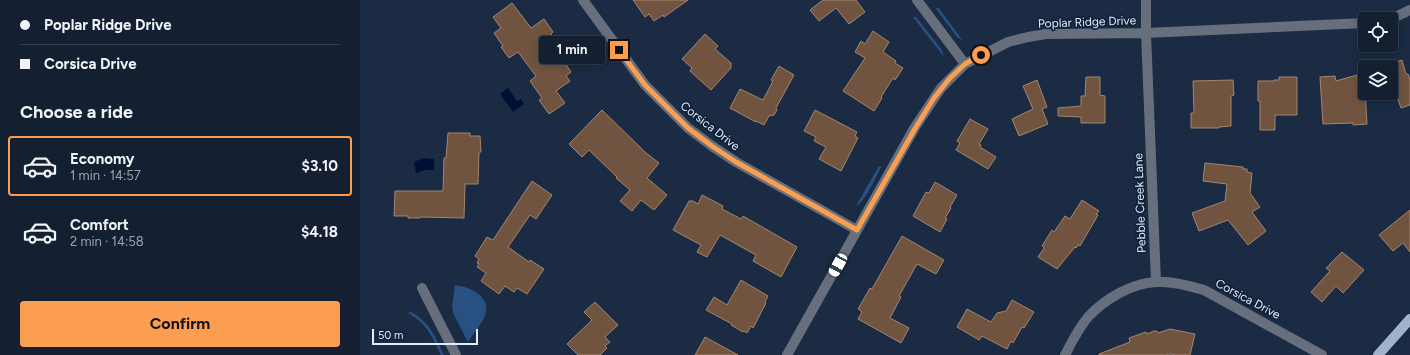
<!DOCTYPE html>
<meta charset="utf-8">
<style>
:root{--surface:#142032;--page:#1d283a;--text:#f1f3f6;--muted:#9da3ac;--line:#333e4d;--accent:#fb9e51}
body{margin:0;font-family:Figtree,sans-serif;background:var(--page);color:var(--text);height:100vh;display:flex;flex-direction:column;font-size:15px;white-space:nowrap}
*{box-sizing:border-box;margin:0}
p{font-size:13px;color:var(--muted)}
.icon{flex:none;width:22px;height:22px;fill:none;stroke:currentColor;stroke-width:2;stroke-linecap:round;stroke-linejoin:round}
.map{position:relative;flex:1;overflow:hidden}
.panel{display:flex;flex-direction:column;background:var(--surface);width:360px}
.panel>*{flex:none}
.top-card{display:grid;align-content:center;height:88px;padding:0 20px;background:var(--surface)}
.buttons{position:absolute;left:998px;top:12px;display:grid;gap:8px}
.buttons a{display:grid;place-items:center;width:40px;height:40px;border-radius:4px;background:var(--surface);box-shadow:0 2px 10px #0003,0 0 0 1px var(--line);font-size:20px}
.scale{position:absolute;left:12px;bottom:10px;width:106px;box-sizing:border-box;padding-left:4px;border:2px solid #e1edfc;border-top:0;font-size:11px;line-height:14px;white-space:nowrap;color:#e1edfc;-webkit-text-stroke:3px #102138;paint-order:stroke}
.end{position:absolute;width:18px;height:18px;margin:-9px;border:5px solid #fb9e51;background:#111;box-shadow:0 0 0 2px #111}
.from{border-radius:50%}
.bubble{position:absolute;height:28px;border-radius:4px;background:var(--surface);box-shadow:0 2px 10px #0003,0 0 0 1px var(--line);font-size:13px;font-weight:700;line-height:28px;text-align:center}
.car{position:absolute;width:12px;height:24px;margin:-12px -6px;border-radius:5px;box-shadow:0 0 3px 1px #0007;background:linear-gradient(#fff 24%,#345 0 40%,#fff 0 76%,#345 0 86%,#fff 0)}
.top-card b{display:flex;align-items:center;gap:14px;height:38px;font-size:15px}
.top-card b+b{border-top:1px solid var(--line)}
.top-card i{width:10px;height:10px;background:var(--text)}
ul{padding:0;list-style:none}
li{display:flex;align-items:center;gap:12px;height:60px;margin:0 8px 6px;padding:0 12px;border:2px solid transparent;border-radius:4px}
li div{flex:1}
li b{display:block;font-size:15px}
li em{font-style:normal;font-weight:700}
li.active{border-color:var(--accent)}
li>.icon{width:36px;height:36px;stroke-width:1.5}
h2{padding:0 20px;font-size:18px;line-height:48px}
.action{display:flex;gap:8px;margin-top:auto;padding:8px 20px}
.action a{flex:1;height:46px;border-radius:4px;background:var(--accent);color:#111;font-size:16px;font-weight:700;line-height:46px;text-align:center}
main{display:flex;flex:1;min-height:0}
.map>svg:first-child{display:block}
.green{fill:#295083}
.water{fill:#001034}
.building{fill:#71543f;stroke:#a4866f}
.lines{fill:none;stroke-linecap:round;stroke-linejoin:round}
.minor{stroke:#666f7b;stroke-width:10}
.major{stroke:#a0b3cc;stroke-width:10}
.route{stroke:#fb9e51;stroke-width:5}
.labels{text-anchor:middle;stroke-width:3.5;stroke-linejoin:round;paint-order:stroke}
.street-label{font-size:12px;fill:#e1edfc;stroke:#102138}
</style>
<main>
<section class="panel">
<div class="top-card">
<b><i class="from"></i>Poplar Ridge Drive</b>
<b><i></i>Corsica Drive</b>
</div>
<h2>Choose a ride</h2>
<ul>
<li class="active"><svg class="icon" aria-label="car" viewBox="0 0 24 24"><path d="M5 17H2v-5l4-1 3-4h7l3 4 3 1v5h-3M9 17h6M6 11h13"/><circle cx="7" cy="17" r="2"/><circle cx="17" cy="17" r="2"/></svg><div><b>Economy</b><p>1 min · 14:57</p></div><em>$3.10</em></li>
<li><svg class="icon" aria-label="car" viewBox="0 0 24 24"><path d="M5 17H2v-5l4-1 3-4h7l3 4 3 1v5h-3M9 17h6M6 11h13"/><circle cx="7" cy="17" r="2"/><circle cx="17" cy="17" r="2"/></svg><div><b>Comfort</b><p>2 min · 14:58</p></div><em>$4.18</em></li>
</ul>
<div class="action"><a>Confirm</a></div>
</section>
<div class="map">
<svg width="1050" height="355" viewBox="0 0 1050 355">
<rect width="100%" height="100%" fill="#1a2b43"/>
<path class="green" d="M578 7 603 41 597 37 576 9Z
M553 17H556L582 50 584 57Z
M519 166 521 167C516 177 505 202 496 206Z
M95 285C110 287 132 296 125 316 121 325 113 334 108 342L94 315 92 307Z
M51 312C70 322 75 337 84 355H81C72 336 67 324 48 313Z"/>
<path class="water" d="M148 88 157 101 161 99 164 104 153 112 140 94Z
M64 158 74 159V170H65L56 173 54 162Z"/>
<path class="building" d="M273 0H328L304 17 303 15 294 21 289 14 285 17Z
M463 0H496L505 12 489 24 476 8 459 21 450 10Z
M152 3 171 28 184 19 193 32 191 34 204 52 203 53 205 56H204L207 61 205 63 211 72 206 76 210 81 196 91 205 103 189 114 179 100 182 98 170 81 176 76 158 52 149 58 141 47 143 46 134 33 141 28 133 17Z
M513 31 529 42 523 52 536 61 535 63 543 68 535 80 533 78 521 97 522 98 514 111 483 91 505 58 495 52 501 41 505 44Z
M345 34 358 46 355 49 371 63V68L351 90 330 71 332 68 322 59Z
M1042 60 1046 74H1048L1050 80V105L1041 108 1033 85H1031V64Z
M419 66 434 75 416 108 417 110 414 115 409 116 404 125 396 121V122L370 108 380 89 403 100 413 81 411 80Z
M997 75 998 90H1005L1007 124 993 125V123L963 124 960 77 975 76 976 81Z
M726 77H740V95L745 96V123H721V117L698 116V108L721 106V96H725Z
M919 77H937V115H915V130H900V101H898V81H914V80H919Z
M677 80 687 107 682 109 688 124 659 136 652 119 673 109 663 86Z
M873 80 874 95 871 96V126L859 127V128H831V113H834L833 81Z
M242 110 285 152 299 163 287 178 307 195 294 210 281 200 272 211 260 201 270 190 256 178 257 177 229 150 222 157 209 144Z
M455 110 497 132 495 136 498 138 481 171 459 159 466 147 454 141 456 137 444 131Z
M610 119 628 129 619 144 621 145 620 147 636 157 628 169 596 150 600 143 597 141Z
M88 133H110V136H120L121 152H119L118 184H105L104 218 60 217V218H48V216H34L35 191H83L84 158H86Z
M845 163 883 167V169H887V172L892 173 890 193 900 207 892 212 906 231 888 245 868 220 839 231 832 213 865 201 867 184 843 181Z
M172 181 192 195 176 219 170 215 148 247 169 262 170 260 184 269 167 294 157 288 154 292 145 286 139 294 121 281 126 273 117 267 119 264 117 263 119 259 115 256 127 237 133 240Z
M575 182 597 195 590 207 591 208 585 218 587 219 580 232 553 216 566 192 569 193Z
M342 195 363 206 362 209 381 219 383 216 437 247 421 277 393 261 396 255 360 235 347 257 337 252 341 245 313 230 329 201H333L338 204Z
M722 200 739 211 736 214 738 215 720 246 718 245 716 248 715 247 697 269 678 257 684 248V247L682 246 692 230 694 232 705 216 710 219Z
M1050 210V252L1043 243 1033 251 1019 235Z
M542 236 584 260 576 274 557 264 539 296 541 297 530 318 549 328 541 343 498 319 502 312 498 309 510 288 512 289Z
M982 252 1004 270 983 293 976 286 962 302 951 292 970 271 966 268Z
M381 280 408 296 405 302 406 303 393 328 391 326 387 333 384 331 383 332 371 325 372 324 346 310 354 297 367 305Z
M652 300 674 312 664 328 662 327 653 343 651 341 647 349 622 336 619 340 597 327 607 309 631 322 637 313 646 311Z
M235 302 258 325 245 337 250 342 245 346 247 348 240 355H218L207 344 232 320 224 312Z
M810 329 835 334 830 355H816L810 354 806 355H739V354L770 342 769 338 786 332 787 334 794 331H797L798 333Z
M345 337 378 355H335Z"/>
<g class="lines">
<path class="minor" d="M223 0 285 85 328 128 352 146 376 162 497 230
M557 0 605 64
M786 0V33L796 282
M1031 19 1050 10
M62 288 96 355
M427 355 555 127 581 88 605 64 648 42 668 37 686 34 786 33 1005 23
M705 355C712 342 719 327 729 316 745 299 772 283 796 282 812 281 829 286 844 290L962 355"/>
<path class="major" d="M1018 355 1050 319"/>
</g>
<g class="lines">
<path class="route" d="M259 50 285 85 328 128 352 146 376 162 497 230 556 127 574 98 590 78 605 64 621 55"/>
</g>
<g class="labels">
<g class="street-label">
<text transform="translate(727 22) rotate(-2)" y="4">Poplar Ridge Drive</text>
<text transform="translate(350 126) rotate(38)" y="4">Corsica Drive</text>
<text transform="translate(780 203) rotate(-92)" y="4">Pebble Creek Lane</text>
<text transform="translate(888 299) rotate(28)" y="4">Corsica Drive</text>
</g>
</g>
</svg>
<div class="buttons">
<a><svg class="icon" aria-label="locate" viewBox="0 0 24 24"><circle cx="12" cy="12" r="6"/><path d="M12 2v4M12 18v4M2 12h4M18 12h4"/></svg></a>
<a><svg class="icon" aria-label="layers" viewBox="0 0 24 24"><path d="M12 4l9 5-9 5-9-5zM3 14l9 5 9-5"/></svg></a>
</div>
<div class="scale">50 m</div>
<i class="end from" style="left:621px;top:55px"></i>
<i class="end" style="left:259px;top:50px"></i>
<div class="bubble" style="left:179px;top:36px;width:66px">1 min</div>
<i class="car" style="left:478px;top:265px;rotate:209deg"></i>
</div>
</main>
